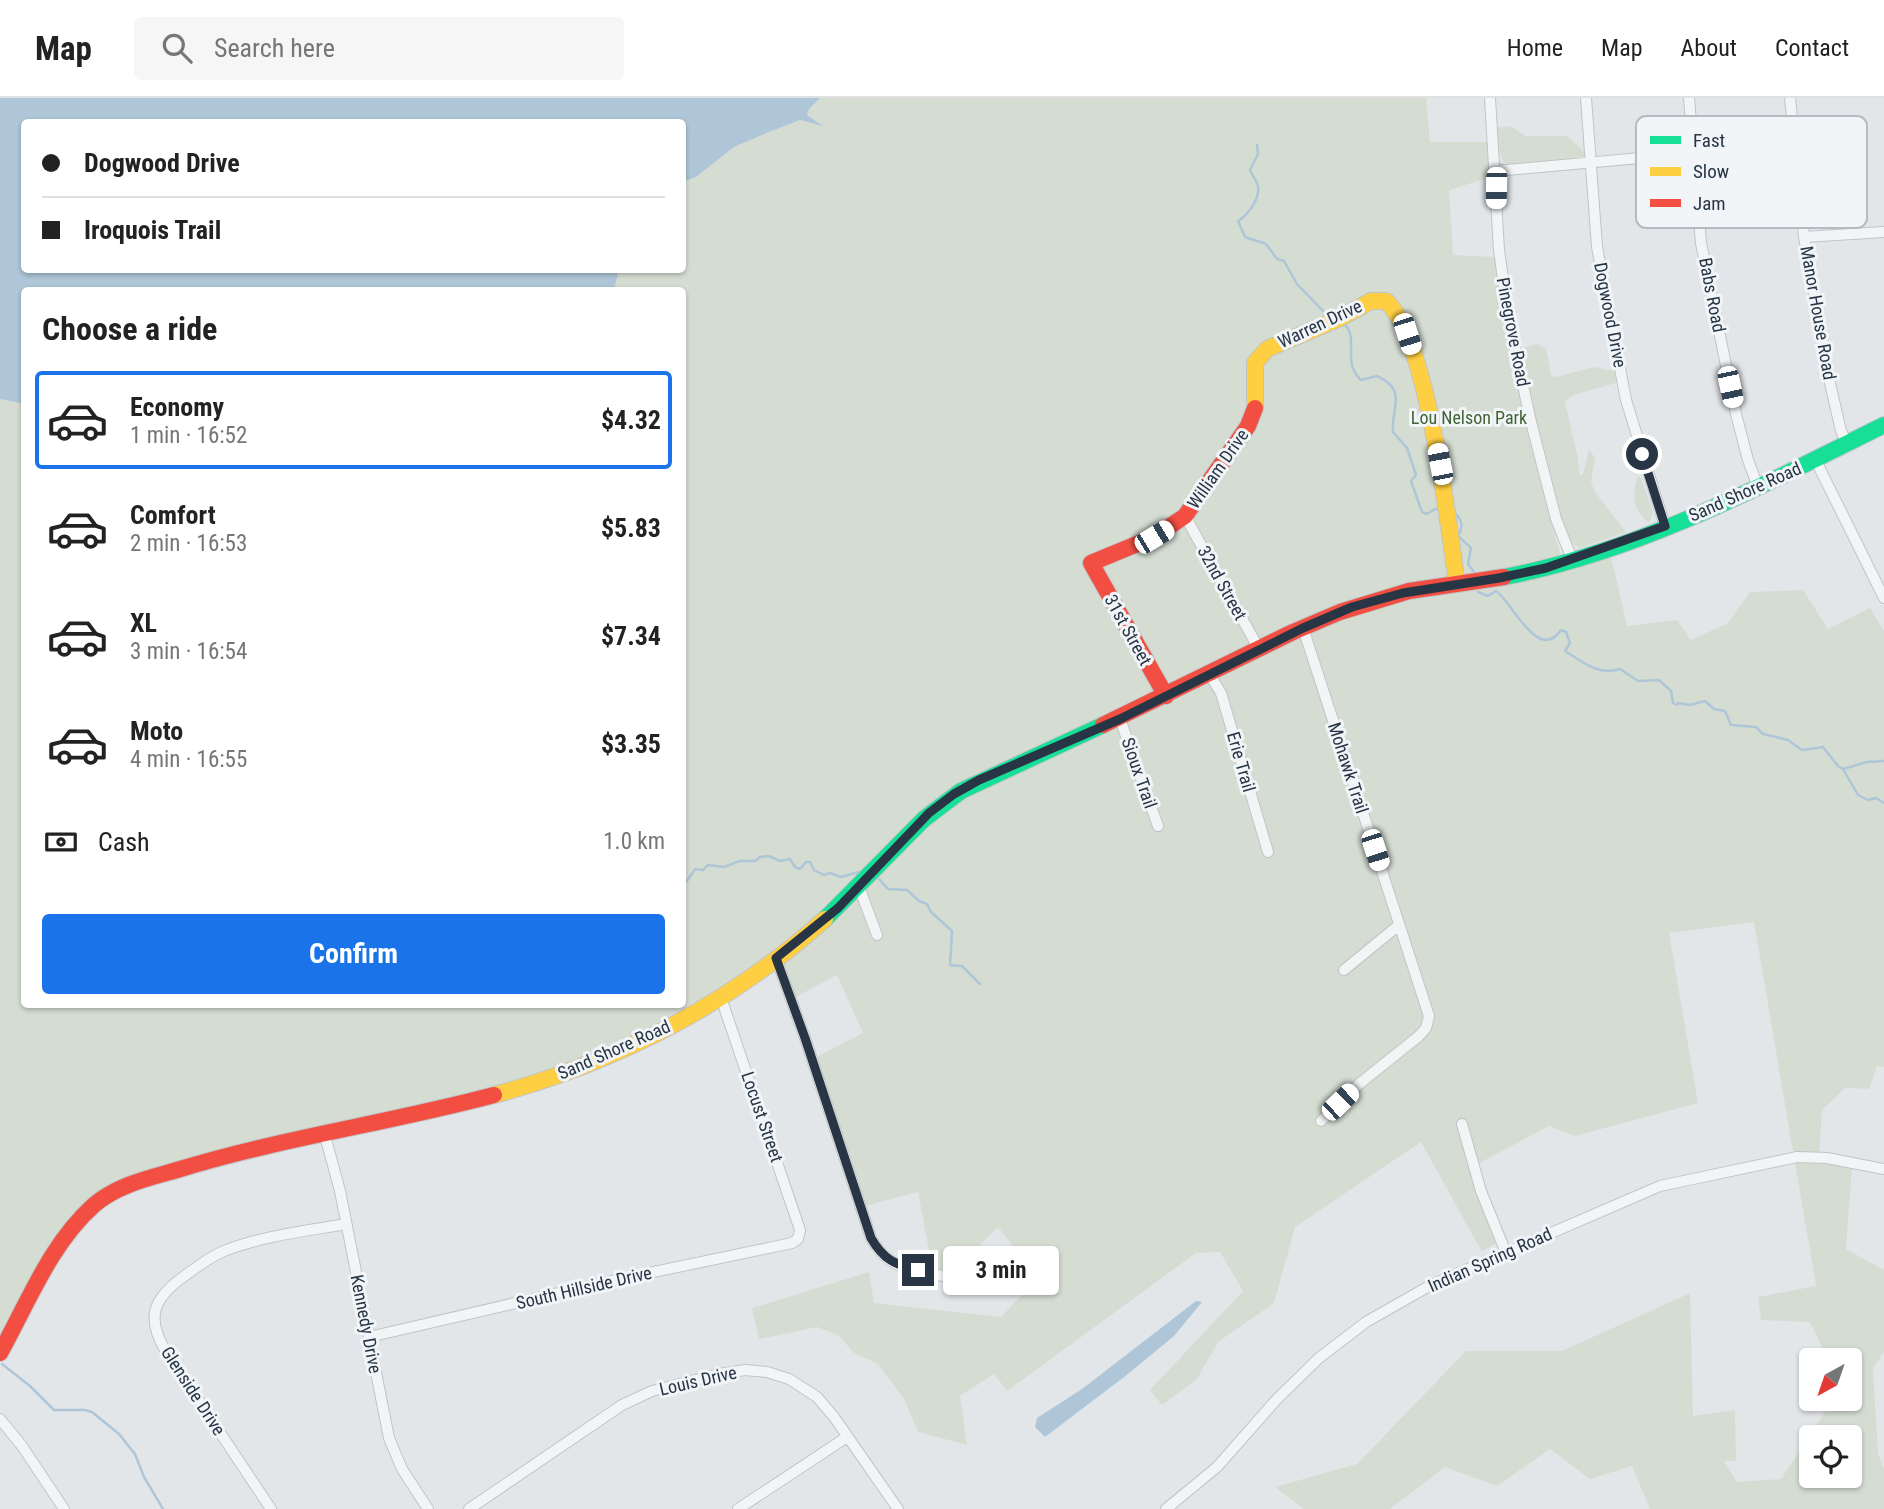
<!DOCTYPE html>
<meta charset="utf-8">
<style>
:root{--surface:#fff;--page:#f6f6f6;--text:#222;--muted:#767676;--line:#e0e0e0;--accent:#1a73e8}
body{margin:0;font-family:"Roboto Condensed",sans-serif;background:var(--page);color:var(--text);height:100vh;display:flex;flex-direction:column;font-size:26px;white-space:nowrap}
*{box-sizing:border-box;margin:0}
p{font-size:23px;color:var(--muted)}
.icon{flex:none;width:38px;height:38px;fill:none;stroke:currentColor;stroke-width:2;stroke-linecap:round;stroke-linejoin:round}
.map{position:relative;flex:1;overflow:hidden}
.details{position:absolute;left:21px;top:189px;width:665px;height:721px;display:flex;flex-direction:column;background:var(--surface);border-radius:7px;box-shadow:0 2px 5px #0004}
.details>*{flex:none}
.banner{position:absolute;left:21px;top:21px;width:665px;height:154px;border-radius:7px;box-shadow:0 2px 5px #0004;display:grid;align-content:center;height:154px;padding:0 21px;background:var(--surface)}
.needle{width:46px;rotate:220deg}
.tools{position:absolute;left:1799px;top:1250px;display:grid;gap:14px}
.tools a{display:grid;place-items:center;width:63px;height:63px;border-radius:7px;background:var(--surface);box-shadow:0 2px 5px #0004;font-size:35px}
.end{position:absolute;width:32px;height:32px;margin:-16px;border:9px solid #273545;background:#fff;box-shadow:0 0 0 4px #fff}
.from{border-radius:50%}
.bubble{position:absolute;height:49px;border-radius:7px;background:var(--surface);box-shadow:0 2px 5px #0004;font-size:23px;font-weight:700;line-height:49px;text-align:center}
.car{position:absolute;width:21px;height:42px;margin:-21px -10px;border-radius:9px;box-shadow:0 0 5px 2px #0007;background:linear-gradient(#fff 24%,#345 0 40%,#fff 0 76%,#345 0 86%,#fff 0)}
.banner b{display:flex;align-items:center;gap:24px;height:66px;font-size:26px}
.banner b+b{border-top:2px solid var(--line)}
.banner i{width:18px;height:18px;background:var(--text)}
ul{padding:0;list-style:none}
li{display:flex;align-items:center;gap:21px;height:98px;margin:0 14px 10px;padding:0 7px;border:4px solid transparent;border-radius:7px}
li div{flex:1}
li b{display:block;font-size:26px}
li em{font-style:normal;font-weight:700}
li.selected{border-color:var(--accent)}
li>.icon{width:63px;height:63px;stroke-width:1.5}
h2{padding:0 21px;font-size:32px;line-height:84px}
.pay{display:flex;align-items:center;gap:18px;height:77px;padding:0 21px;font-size:26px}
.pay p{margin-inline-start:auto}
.cta{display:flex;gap:14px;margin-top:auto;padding:14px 21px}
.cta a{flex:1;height:80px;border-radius:7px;background:var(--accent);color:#fff;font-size:28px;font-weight:700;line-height:80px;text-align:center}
header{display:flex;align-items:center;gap:42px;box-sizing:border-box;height:98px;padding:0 35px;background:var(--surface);border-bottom:2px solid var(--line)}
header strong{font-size:33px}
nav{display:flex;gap:38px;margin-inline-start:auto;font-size:24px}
.search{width:490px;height:63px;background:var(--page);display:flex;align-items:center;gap:18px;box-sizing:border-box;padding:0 24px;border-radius:7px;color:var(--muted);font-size:26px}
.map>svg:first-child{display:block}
.green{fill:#d5ddd3;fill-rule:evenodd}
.water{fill:#aec6d7}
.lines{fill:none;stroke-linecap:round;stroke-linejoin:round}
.stream{stroke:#aec6d7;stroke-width:2.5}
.street-casing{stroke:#c1c4c7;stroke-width:12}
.fast-casing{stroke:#c1c4c7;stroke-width:18}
.slow-casing{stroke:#c1c4c7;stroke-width:18}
.jam-casing{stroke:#c1c4c7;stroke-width:18}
.street{stroke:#f3f4f5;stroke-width:10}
.fast{stroke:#16e098;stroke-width:16}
.slow{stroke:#ffcf43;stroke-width:16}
.jam{stroke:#f24e42;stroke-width:16}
.route{stroke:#273545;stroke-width:9}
.labels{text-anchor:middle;stroke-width:6;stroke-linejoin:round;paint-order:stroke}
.street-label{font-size:18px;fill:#273545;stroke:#f1f5f8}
.park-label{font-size:18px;fill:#416233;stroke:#f1f5f8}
.key{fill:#f1f5f8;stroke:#b4bbc2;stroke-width:2}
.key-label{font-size:19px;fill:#273545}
</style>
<header>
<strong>Map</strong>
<div class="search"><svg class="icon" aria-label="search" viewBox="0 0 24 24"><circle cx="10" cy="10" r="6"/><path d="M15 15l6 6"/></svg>Search here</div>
<nav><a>Home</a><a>Map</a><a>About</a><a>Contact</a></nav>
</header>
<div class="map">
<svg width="1884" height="1411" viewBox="0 0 1884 1411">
<rect width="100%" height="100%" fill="#e3e6e9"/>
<path class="green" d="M820 0H1426L1430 44H1489L1491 79 1449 92 1453 157 1496 159C1512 265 1534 371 1566 474L1611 458 1627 528 1677 522 1691 542 1728 525 1750 494 1803 492 1828 531 1870 510 1884 533V969L1877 968 1869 991 1845 990 1822 1012 1819 1058 1852 1068 1846 1151 1884 1172V1254L1873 1270 1878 1356 1884 1370V1411H1650L1632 1368 1590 1381 1550 1351 1497 1388 1445 1369 1390 1411H1304L1275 1389 1357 1366 1466 1253H1562L1690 1195 1693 1318 1735 1312 1736 1363H1724L1737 1384 1781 1381 1834 1300H1850V1262H1828L1810 1224 1761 1222 1758 1199 1816 1188 1754 824 1669 835 1698 1005 1575 1038 1549 1028 1470 1070 1506 1139 1482 1154 1421 1044 1295 1129 1274 1205 1218 1244 1197 1281 1162 1307 1150 1292 1243 1193 1220 1154 1196 1155 1007 1293 994 1276 960 1298 967 1347 918 1334 904 1301 878 1266 854 1255 838 1237 817 1229 759 1241 752 1210 869 1174 874 1205 1001 1219 1038 1180 998 1129 949 1177 933 1174 918 1094 861 1109 813 961 863 935 837 877 792 901 774 862 563 975 112 1092 65 1138 0 1250V301L24 306V906H682V192H614L619 172H682L683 84 696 79 734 49 769 34 800 22 820 26 807 17 809 11ZM1811 1339H1850V1377H1811Z
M1510 28 1526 38H1567L1587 56 1586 59 1583 62 1511 68C1497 63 1498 43 1496 30Z
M1537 246 1546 251 1551 277 1556 279 1594 269 1615 273 1616 285 1573 297 1565 304 1577 356 1580 377H1583L1589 351 1595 360 1591 384 1595 394 1626 434 1580 450 1570 444 1565 437 1532 317 1520 251Z
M1638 378 1641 380 1653 414 1649 425C1633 413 1631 396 1638 378Z"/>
<path class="water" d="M0 0H820L809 11 807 17 823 28 800 22 769 34 734 49 696 79 683 84 682 24H24V172H619L614 192H24V306L0 301Z
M1196 1203 1202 1204 1174 1238 1128 1276 1045 1339 1035 1329 1037 1320 1082 1291Z"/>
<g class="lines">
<path class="stream" d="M1257 47 1258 56 1250 72C1252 77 1257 84 1258 88 1260 101 1248 117 1238 123L1245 139 1266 146 1277 161 1284 163 1297 186 1327 217
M1344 226C1360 240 1341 264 1361 282L1377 278C1408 292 1391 309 1393 334L1407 350 1416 377 1411 383 1422 414 1427 416 1435 411 1441 412
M1453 413C1462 421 1464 428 1458 438L1471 450 1468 466 1474 474
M1478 494 1488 498 1496 493C1511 502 1538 566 1561 532L1566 534 1570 545 1565 553C1583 564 1598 578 1620 571L1638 583 1659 582 1671 593 1673 605 1677 607 1678 605 1690 607 1705 603 1714 611 1725 613 1731 627 1756 629 1763 636 1788 642 1802 652 1823 649 1838 668 1843 671 1867 664 1884 663
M1843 671 1858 697 1868 702 1876 700 1884 705
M682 781 687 783 695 771 703 772 708 767 724 769 740 763H755L760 759 769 758 780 763 790 761 795 769 800 771 806 764H810L814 772 824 777 830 775 841 779 859 774
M879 781 888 791 907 792 919 803 927 806 931 814 952 833 950 867 962 868 980 886
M2 1266 30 1288 54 1312H85L92 1314 119 1336 135 1356 144 1379 163 1411"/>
<defs>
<path id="street" d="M1490 0 1499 152 1509 224 1531 324 1556 421 1572 461
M1586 0 1597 149 1626 302 1665 428
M1689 0 1701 145 1736 316 1748 362 1758 389
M1790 0 1804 139 1830 285 1841 333 1847 345
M1496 73 1795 46
M1804 139 1884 134
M1815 361 1884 500
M1185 418 1259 551
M1303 530 1429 918 1426 930 1419 938 1359 986 1321 1023
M1210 577 1221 595 1268 754
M1120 621 1158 728
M859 789 877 837
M776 860 805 940 871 1140C890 1175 916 1171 951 1180
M1344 872 1399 827
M1462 1026 1481 1093 1506 1155
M324 1034 340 1093 389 1340 402 1371 428 1411
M369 1239 606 1184 792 1145 798 1141 800 1132 720 897
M0 1321 22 1348 64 1411
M271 1411 165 1252C146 1219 153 1201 183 1179 196 1170 209 1159 224 1153 262 1138 306 1133 346 1126
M469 1411 622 1307 652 1293 719 1276 745 1272 767 1274 789 1281 817 1299 834 1319 898 1411
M738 1411 847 1339
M1166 1411 1217 1369 1277 1301 1319 1260 1366 1224 1431 1187 1660 1088 1797 1059 1827 1060 1884 1071"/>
<path id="fast" d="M1504 479C1638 454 1763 387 1884 327
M825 821 924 721 961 693 1103 627"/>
<path id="slow" d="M1255 310V265L1267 251 1338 221 1371 203H1386C1428 241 1448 425 1457 486
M494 997C616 964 730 906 825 821"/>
<path id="jam" d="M1166 598 1091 465 1154 439 1185 418 1248 328 1255 310
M1103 627 1293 534 1340 514 1409 493 1504 479
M0 1255C28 1205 50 1146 94 1107 117 1087 149 1080 177 1072 281 1040 389 1025 494 997"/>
</defs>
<use href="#street" class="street-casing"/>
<use href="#fast" class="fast-casing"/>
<use href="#slow" class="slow-casing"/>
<use href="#jam" class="jam-casing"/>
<use href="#street" class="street"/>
<use href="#fast" class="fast"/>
<use href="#slow" class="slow"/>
<use href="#jam" class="jam"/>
</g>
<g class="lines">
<path class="route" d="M918 1172C895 1167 883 1161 871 1140L805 940 776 860 838 810 929 715 954 696 979 682 1120 621 1303 530 1352 509 1403 495 1499 480 1546 470 1665 428 1642 356"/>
</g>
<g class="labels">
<g class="street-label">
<text transform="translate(1712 197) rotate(79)" y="6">Babs Road</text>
<text transform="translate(1818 215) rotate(80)" y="6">Manor House Road</text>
<text transform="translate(1610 217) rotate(79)" y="6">Dogwood Drive</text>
<text transform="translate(1320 226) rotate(-25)" y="6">Warren Drive</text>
<text transform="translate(1513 234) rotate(79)" y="6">Pinegrove Road</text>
<text transform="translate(1218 371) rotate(-55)" y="6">William Drive</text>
<text transform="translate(1745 394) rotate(-24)" y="6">Sand Shore Road</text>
<text transform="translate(1222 485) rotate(61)" y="6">32nd Street</text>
<text transform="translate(1128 532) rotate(61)" y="6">31st Street</text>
<text transform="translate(1241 664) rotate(74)" y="6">Erie Trail</text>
<text transform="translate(1348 670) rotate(72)" y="6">Mohawk Trail</text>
<text transform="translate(1139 675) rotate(71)" y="6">Sioux Trail</text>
<text transform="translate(614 952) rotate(-24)" y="6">Sand Shore Road</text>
<text transform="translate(762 1019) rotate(71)" y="6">Locust Street</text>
<text transform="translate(1490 1162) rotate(-24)" y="6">Indian Spring Road</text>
<text transform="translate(584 1190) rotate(-13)" y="6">South Hillside Drive</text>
<text transform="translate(366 1226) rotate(79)" y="6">Kennedy Drive</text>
<text transform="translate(698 1283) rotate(-13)" y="6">Louis Drive</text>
<text transform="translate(193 1293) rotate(57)" y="6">Glenside Drive</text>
</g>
<g class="park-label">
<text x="1469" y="326">Lou Nelson Park</text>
</g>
</g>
<rect x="1636" y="18" width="231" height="112" rx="10" class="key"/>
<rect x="1650" y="38" width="31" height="8" fill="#16e098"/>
<rect x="1650" y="69" width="31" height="9" fill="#ffcf43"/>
<rect x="1650" y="101" width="31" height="8" fill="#f24e42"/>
<g class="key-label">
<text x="1693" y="49">Fast</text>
<text x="1693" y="80">Slow</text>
<text x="1693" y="112">Jam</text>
</g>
</svg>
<div class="tools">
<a><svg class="needle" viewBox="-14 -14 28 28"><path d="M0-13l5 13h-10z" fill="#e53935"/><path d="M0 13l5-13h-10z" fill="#767676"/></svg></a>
<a><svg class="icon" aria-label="locate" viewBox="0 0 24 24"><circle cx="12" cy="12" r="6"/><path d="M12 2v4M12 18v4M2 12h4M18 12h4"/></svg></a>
</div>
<i class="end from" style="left:1642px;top:356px"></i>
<i class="end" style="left:918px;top:1172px"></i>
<div class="bubble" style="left:943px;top:1148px;width:116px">3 min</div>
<i class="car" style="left:1496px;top:90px;rotate:181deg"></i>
<i class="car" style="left:1407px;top:236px;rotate:162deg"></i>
<i class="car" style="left:1730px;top:289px;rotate:168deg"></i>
<i class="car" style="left:1440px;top:366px;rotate:349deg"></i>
<i class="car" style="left:1154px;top:439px;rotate:59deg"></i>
<i class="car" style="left:1375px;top:752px;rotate:162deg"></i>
<i class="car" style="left:1340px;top:1004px;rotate:46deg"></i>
<div class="banner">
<b><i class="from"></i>Dogwood Drive</b>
<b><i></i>Iroquois Trail</b>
</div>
<section class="details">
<h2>Choose a ride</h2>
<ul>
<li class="selected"><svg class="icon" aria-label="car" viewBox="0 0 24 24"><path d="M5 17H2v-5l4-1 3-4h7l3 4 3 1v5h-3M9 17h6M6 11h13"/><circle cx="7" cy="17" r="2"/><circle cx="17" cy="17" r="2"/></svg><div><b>Economy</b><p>1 min · 16:52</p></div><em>$4.32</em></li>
<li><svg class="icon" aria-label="car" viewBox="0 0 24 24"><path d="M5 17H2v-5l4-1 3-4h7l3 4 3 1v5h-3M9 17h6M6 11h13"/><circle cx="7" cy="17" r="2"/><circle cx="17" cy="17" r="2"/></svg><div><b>Comfort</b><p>2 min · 16:53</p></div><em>$5.83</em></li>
<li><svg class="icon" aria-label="car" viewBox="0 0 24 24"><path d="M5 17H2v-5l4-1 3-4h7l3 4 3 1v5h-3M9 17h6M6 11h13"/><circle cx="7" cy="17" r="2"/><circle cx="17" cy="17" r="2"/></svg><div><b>XL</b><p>3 min · 16:54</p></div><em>$7.34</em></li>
<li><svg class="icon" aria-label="car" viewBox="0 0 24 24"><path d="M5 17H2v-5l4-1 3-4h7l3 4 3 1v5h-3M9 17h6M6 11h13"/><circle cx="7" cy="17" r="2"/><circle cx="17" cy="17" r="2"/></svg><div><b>Moto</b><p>4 min · 16:55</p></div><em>$3.35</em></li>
</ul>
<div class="pay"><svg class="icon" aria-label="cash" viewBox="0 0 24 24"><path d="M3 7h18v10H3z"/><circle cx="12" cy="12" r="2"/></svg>Cash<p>1.0 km</p></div>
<div class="cta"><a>Confirm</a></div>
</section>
</div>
